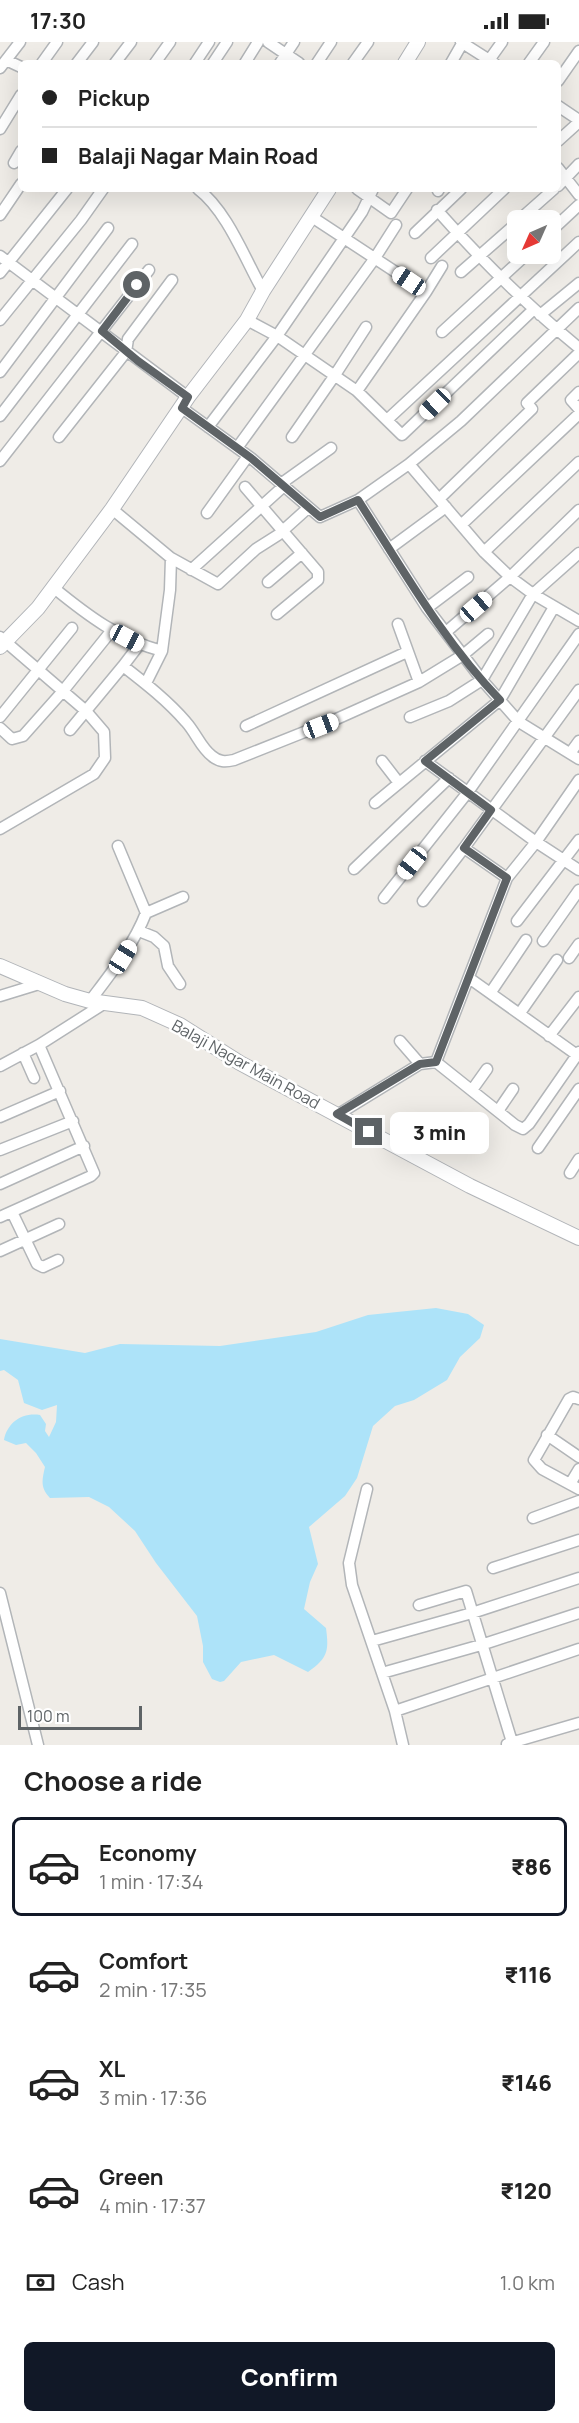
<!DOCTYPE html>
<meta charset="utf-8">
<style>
:root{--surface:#fff;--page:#f6f6f6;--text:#222;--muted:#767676;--line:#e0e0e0;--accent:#111827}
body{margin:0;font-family:Manrope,sans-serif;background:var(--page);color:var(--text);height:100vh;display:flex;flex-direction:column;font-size:22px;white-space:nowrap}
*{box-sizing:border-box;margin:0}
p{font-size:20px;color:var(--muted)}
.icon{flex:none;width:33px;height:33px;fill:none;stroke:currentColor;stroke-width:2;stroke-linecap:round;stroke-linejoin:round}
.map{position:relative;height:1703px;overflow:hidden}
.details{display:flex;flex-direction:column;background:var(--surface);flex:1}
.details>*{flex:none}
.banner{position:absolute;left:18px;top:18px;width:543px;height:132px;border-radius:9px;box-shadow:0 6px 24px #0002;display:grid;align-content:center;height:132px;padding:0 24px;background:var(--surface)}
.needle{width:39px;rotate:225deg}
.controls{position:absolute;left:507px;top:168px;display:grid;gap:12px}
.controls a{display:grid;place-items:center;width:54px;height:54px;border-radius:9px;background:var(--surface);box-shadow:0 6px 24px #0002;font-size:30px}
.scale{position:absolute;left:18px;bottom:15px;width:124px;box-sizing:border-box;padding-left:6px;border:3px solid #5e6366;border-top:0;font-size:16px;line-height:21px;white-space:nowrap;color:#5e6366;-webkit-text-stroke:4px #fff;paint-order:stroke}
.end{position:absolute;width:27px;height:27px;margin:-14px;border:8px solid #5e6366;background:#fff;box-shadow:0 0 0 3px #fff}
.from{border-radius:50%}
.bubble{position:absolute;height:42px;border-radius:9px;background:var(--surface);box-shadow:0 6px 24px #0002;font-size:20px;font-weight:800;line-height:42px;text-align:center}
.car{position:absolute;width:18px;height:36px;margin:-18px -9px;border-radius:8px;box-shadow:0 0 4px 2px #0007;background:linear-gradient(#fff 24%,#345 0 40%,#fff 0 76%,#345 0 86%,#fff 0)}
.banner b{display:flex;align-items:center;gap:21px;height:57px;font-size:22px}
.banner b+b{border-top:2px solid var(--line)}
.banner i{width:15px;height:15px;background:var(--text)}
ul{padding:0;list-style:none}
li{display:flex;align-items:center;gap:18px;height:99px;margin:0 12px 9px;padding:0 12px;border:3px solid transparent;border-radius:9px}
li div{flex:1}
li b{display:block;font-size:22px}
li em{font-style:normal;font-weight:800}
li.current{border-color:var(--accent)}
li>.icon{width:54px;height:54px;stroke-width:1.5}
h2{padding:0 24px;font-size:27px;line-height:72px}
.pay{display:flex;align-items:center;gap:15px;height:66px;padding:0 24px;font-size:22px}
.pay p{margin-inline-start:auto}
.action{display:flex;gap:12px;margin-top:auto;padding:12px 24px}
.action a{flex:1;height:69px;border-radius:9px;background:var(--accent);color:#fff;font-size:24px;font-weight:800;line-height:69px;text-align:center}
.status{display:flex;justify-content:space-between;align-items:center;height:42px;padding:0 30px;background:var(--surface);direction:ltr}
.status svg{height:16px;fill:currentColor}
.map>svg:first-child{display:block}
.water{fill:#ade3f9}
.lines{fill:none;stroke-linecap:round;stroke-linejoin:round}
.street-casing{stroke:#b2b5b8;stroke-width:13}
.secondary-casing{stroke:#b1b4b8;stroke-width:16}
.street{stroke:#fff;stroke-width:10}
.secondary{stroke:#fff;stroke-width:14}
.route{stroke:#5e6366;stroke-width:8}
.labels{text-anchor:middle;stroke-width:5;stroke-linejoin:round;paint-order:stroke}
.street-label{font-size:16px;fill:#5e6366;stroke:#fff}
</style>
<div class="status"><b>17:30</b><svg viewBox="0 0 49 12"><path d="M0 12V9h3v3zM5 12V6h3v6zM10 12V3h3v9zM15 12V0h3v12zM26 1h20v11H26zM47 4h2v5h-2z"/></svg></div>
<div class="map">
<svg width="579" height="1703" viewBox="0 0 579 1703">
<rect width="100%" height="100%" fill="#efece7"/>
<path class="water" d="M436 1266 468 1272 484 1283 480 1296 460 1315 447 1338 414 1358 395 1364 373 1384 357 1436 345 1454 309 1485 318 1522 310 1540 304 1567 326 1586C329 1609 328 1616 308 1630L274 1613 241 1620 224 1639 220 1640 212 1637 203 1620V1604L197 1574 156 1521 135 1489 109 1465 89 1455 50 1456C40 1446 42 1438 45 1425L36 1411 26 1401 16 1403 4 1398C7 1381 22 1370 40 1373L46 1382 45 1389 49 1395 56 1380 57 1363 42 1368 24 1361 18 1338 4 1328 0 1329V1297L85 1311 120 1302 220 1304 316 1290 368 1273Z"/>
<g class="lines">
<defs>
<path id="street" d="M268 0 299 21
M461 0 494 21
M6 18 21 25
M42 21 57 0
M77 21 93 0
M115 21 131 0
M155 21 170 0
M195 21 209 0
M213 21 227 0
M245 21 258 0
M280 21 294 0
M317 21 331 0
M353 21 368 0
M451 21 463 0
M487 21 502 0
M529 21 544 0
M0 26 20 0
M558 39 579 9
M558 64 579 78
M0 87 21 53
M558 99 579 80
M14 121 21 109
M558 126 579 153
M558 144 579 122
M198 147C227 169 245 217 263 249
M357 147 391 171 407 147
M438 149 439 147
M437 168C481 218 528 264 579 306
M0 173 21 142
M519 178 554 147
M550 190 579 163
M415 191 461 147
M0 214 188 355
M431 216 504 147
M461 230 518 180
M0 231 67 147
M426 250 442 224
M540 273 579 241
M0 278 81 178 103 147
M247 278 277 294 357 349 426 250 312 175
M442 290 527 212
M0 330 108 186
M357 349 402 393 534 267
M579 350 571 358 579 367
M182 366 251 416 320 475 358 458 427 566 482 638 519 680 579 717
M0 374 132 202
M388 377 579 200
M208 385 277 294 362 170 373 147
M59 395 126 310 128 297 172 238
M292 395 335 333 366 285
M237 406 375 216 396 183
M0 419 149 228
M409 422 461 379 579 266
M282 441 331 406
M245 445 318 530V538L277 572
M439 457 532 367 527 361 579 311
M358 458 409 422 484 510 510 535 579 468
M112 467 171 516 218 542 256 507 278 493 308 466
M207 471 248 414
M461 483 579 372
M389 507 446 465
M484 510 579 420
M191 528 285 443
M268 540 302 511
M54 546C87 573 120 598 162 609
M427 566 468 535
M398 582 419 640
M446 590 510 535 533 552 579 579
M0 595 86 669 104 690 105 716 94 732 0 787
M123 624 139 603
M146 641 162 609 170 548 171 516
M0 675 72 586
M410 675 449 659 482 638 533 552 579 511
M246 684 407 610
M0 686 12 697 23 694 63 649 112 588
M70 688 123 624C145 641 168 659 186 680 196 691 201 706 212 714 219 720 225 720 234 718L332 679 419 640 463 613 488 592
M571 710 579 699
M382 719 399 741
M425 719 536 800 579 828
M579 738 536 800 507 836 436 1020 515 1083 523 1087 529 1082 579 1010
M375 761 500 658 554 565
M354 827 449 736
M507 836 464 806 579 648
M384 856 468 750 579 592
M423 859 464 806
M146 871 183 855
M517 879 579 798
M139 889 154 895 164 904 168 924 180 942
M543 899 579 848
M569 916 579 902
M469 936 577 1013
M491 950 526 898
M0 954 39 942
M90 959C111 931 133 904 146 871L118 804
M520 971 557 918
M549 994 579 955
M400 999 420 1022
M23 1011 34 1036
M0 1024 39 1003 105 961
M472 1048 487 1027
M498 1069 513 1047
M337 1073 420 1022 436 1020
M0 1075 60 1049
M538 1106 579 1047
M0 1108 73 1079
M570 1131 579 1117
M0 1142 84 1104
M12 1170 37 1222 43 1225 58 1218
M0 1175 91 1134 94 1131 39 1003
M0 1209 59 1182
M579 1357 573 1355 569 1357 534 1418 542 1427 579 1447
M547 1393 579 1415
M570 1442 579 1427
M367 1447 349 1521 352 1543 395 1669 403 1703
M533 1476 579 1459
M493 1526 579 1498
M0 1551 38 1703
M419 1563 466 1549 512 1700
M372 1599 472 1571 579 1536
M382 1631 481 1603 579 1571
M395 1669 579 1607
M507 1702 579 1681"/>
<path id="secondary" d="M405 21 418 0
M0 605 38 566 112 467 188 355 247 278 263 249 329 147
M0 924 65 952 90 959 142 966 180 983 240 1021 470 1144 579 1196"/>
</defs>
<use href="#street" class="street-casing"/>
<use href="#secondary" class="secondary-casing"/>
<use href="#street" class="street"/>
<use href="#secondary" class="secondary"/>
</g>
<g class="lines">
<path class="route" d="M137 243 102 289 138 319 188 355 182 366 251 416 320 475 358 458C402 526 443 599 500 658L425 719 491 768 464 806 507 836 436 1020 420 1022 337 1072 369 1090"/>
</g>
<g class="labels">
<g class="street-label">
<text transform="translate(246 1022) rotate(29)" y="6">Balaji Nagar Main Road</text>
</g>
</g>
</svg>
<div class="controls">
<a><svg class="needle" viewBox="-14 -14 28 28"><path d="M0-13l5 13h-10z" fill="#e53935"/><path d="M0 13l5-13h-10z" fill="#767676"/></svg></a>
</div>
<div class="scale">100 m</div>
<i class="end from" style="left:137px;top:243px"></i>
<i class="end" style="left:369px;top:1090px"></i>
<div class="bubble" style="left:390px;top:1070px;width:99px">3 min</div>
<i class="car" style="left:409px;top:239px;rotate:304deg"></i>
<i class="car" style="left:435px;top:362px;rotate:226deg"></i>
<i class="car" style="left:476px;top:565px;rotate:49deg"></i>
<i class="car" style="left:127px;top:596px;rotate:118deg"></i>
<i class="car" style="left:321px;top:684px;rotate:69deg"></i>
<i class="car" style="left:412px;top:821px;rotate:218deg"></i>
<i class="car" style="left:123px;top:915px;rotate:32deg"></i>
<div class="banner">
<b><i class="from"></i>Pickup</b>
<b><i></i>Balaji Nagar Main Road</b>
</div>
</div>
<section class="details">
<h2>Choose a ride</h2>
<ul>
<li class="current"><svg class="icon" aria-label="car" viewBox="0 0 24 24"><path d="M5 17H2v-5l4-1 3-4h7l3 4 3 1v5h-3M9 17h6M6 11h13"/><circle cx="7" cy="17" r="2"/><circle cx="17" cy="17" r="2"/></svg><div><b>Economy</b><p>1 min · 17:34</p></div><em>₹86</em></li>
<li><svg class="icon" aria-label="car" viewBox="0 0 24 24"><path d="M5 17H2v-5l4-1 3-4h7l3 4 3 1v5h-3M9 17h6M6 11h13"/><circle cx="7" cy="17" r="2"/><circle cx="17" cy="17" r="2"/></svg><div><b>Comfort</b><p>2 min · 17:35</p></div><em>₹116</em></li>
<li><svg class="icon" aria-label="car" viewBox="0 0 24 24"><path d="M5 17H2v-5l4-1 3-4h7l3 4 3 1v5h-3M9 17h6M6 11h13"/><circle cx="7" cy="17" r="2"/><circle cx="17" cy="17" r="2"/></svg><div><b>XL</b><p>3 min · 17:36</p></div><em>₹146</em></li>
<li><svg class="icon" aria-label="car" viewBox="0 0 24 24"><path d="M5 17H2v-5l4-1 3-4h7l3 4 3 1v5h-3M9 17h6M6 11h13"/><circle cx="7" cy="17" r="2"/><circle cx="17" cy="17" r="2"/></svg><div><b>Green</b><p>4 min · 17:37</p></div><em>₹120</em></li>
</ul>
<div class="pay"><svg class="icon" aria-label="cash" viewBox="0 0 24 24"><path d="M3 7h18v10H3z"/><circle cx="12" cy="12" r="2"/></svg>Cash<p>1.0 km</p></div>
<div class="action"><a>Confirm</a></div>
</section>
